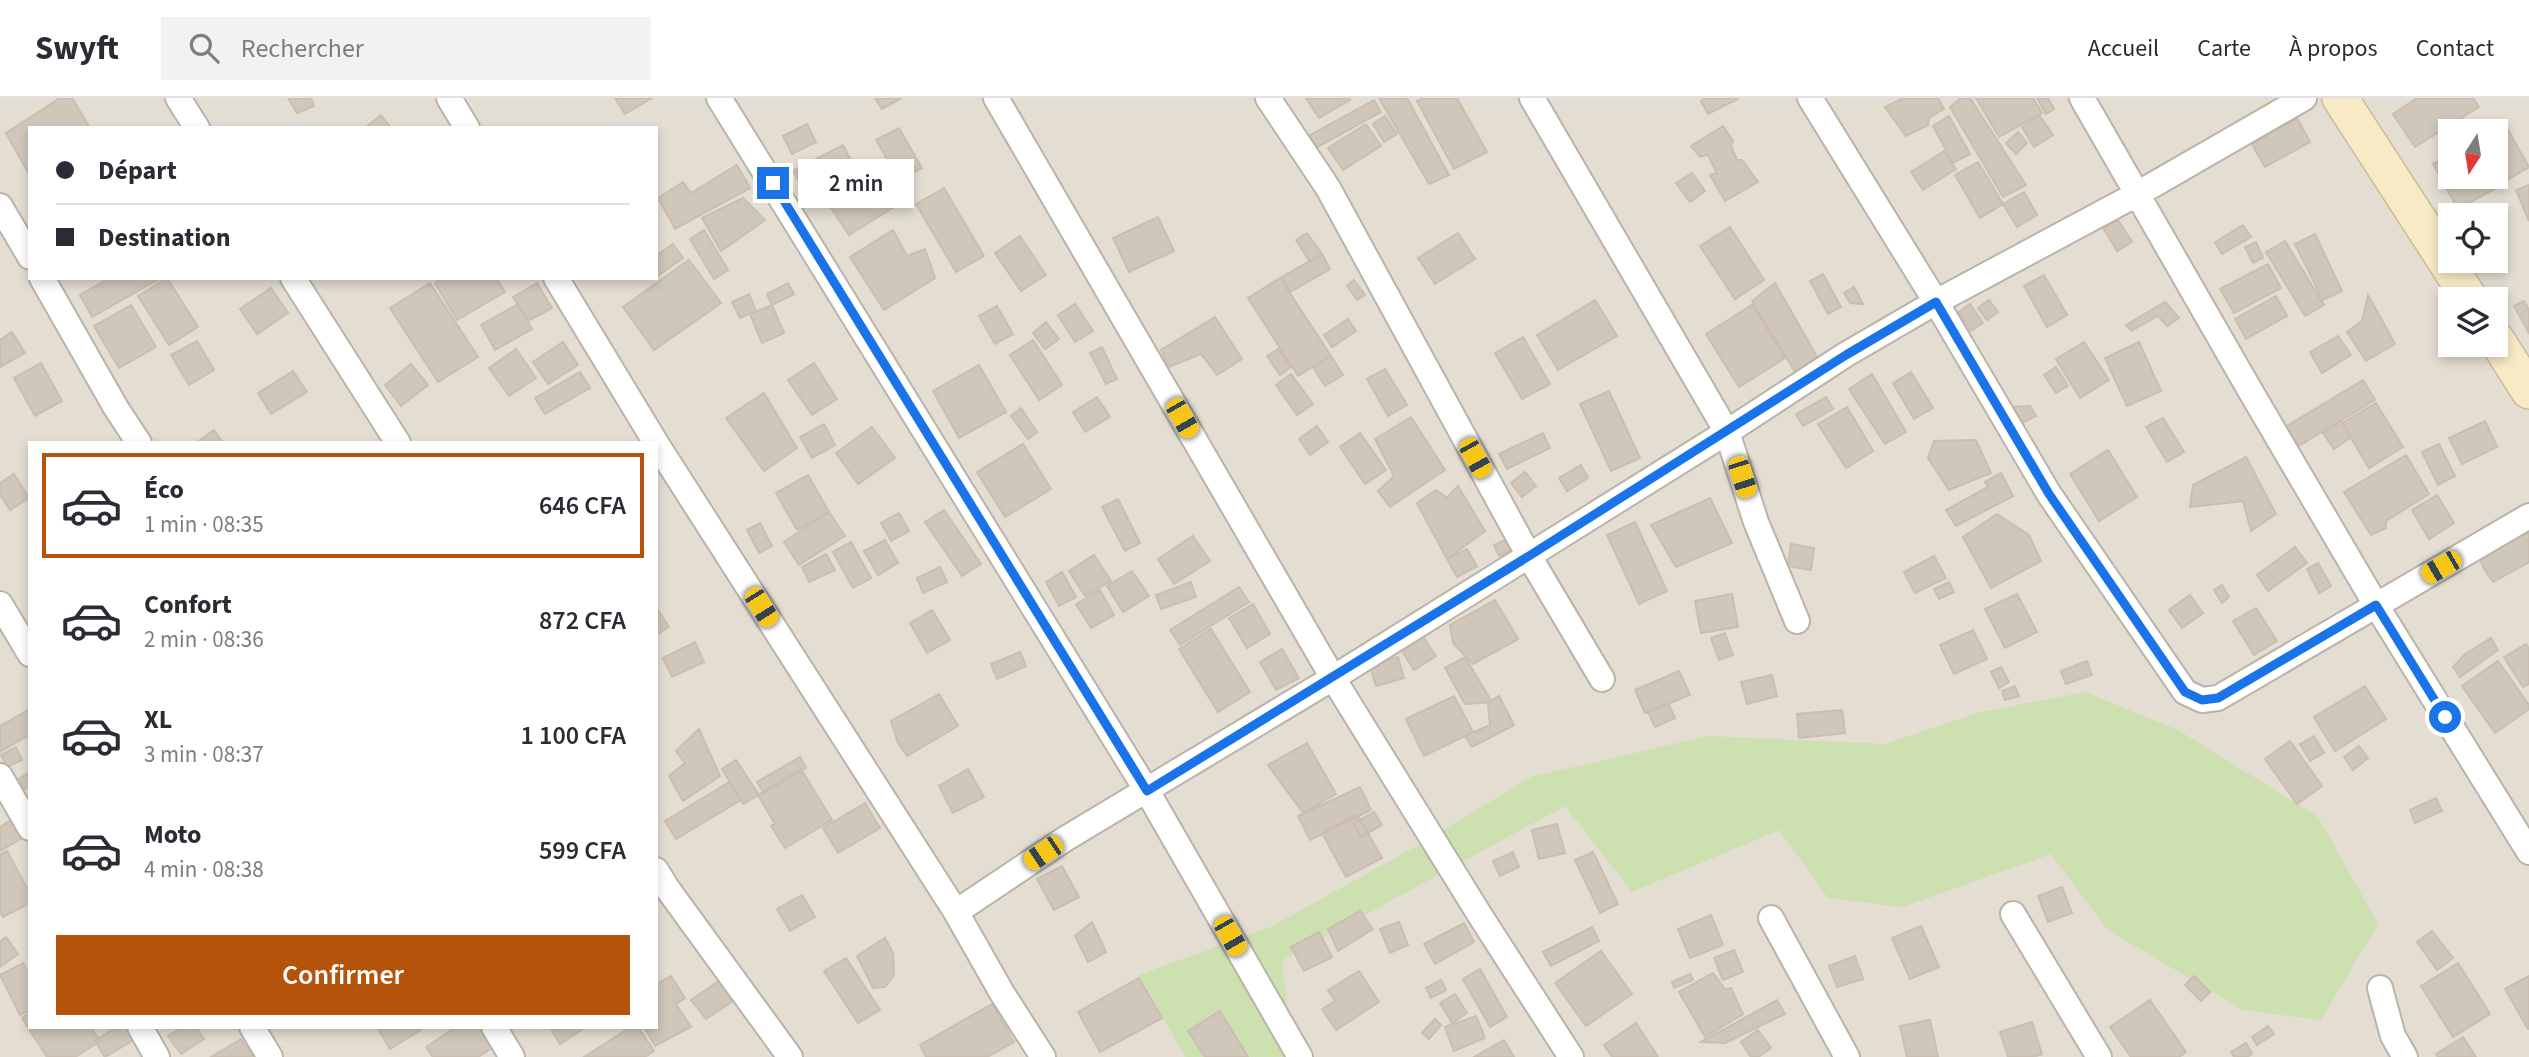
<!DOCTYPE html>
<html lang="fr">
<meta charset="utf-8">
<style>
:root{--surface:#fff;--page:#f2f2f3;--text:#2b2b33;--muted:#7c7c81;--line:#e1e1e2;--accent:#b45309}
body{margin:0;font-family:"Source Sans 3",sans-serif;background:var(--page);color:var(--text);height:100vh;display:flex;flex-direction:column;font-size:26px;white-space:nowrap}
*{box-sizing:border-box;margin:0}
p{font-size:23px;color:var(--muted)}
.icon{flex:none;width:38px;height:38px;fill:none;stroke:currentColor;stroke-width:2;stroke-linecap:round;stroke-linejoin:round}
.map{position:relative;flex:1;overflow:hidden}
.drawer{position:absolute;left:28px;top:343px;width:630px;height:588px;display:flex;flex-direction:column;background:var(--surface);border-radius:0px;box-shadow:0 4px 10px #0003}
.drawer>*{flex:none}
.top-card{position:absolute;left:28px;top:28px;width:630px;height:154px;border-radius:0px;box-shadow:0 4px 10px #0003;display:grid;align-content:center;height:154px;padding:0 28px;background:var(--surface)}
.needle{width:46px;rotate:192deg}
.controls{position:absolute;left:2438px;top:21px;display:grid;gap:14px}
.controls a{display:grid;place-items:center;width:70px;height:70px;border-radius:0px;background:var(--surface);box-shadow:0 4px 10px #0003;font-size:35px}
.end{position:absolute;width:32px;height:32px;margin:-16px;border:9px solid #1a73e8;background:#fff;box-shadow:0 0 0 4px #fff}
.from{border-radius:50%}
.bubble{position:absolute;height:49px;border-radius:0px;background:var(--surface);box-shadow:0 4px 10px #0003;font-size:23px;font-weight:600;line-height:49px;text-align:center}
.car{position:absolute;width:21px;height:42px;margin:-21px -10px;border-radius:9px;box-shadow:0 0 5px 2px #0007;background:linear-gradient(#f5c518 24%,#345 0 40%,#f5c518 0 76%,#345 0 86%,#f5c518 0)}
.top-card b{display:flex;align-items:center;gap:24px;height:66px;font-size:26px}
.top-card b+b{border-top:2px solid var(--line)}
.top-card i{width:18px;height:18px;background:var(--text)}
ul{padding:12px 0 0;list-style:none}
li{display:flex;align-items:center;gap:21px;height:105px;margin:0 14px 10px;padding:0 14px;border:4px solid transparent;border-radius:0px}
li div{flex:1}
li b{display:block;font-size:26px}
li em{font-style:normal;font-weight:600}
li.on{border-color:var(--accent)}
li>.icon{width:63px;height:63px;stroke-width:1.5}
.button{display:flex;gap:14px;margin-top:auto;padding:14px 28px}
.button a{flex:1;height:80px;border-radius:0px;background:var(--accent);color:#fff;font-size:28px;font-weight:600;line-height:80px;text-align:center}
header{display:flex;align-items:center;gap:42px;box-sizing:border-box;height:98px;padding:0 35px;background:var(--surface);border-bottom:2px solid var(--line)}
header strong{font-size:33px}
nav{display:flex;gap:38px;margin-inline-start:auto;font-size:24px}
.search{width:490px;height:63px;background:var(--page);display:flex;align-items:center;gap:18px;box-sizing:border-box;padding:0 24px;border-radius:0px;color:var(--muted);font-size:26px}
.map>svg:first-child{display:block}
.residential{fill:#e3ddd2;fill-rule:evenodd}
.green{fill:#cce0b0}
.building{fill:#d0c7ba;stroke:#cabeaf;stroke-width:2}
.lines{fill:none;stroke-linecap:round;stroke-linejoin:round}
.street-casing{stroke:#bab3a8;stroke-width:28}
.secondary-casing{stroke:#cbbc98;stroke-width:38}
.street{stroke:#fff;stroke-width:24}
.secondary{stroke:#f8eac5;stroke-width:35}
.route{stroke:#1a73e8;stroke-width:9}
</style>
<header>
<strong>Swyft</strong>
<div class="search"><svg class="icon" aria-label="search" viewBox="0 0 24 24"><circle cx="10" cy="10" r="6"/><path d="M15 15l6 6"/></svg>Rechercher</div>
<nav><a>Accueil</a><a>Carte</a><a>À propos</a><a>Contact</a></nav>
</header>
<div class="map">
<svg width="2529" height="959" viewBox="0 0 2529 959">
<rect width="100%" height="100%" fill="#f0ece4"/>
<path class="residential" d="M0 0H2529V959H0ZM30 30H656V180H30ZM2450 33H2496V79H2450ZM2450 117H2496V163H2450ZM2450 201H2496V247H2450ZM30 345H656V929H30Z"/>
<path class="green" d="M2085 594 2178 632 2318 719 2378 826 2321 922 2243 912 2108 832 2051 756 1902 809 1828 800 1779 732 1632 794 1565 708 1282 862 1293 959H1185L1139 877 1271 829 1420 746 1531 679 1708 638 1885 646 1981 614Z"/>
<path class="building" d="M60 0H72L90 30H30V78L6 35Z
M288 0H311L314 8 297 15Z
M615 0H652L625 16Z
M875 0H902L882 11Z
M1306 0H1349L1350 2 1319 20Z
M1379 0H1407L1449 77 1429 86Z
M1423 0H1457L1487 54 1454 71 1417 3Z
M1706 0H1738V1L1708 16 1701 3Z
M1903 0H1938L1944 11 1929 20 1928 27 1906 38 1885 9Z
M1961 0H1970L2026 87 2003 99 1950 9Z
M1976 0H2033L2042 15 1999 39Z
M2037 0H2048L2054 11 2046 16Z
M2417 0H2473L2479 9 2415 49 2393 16Z
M1374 2 1381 14 1316 50 1309 38Z
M381 17 391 30H365Z
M1385 18 1397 36 1384 44 1373 26Z
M1949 18 1970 56 1953 65 1933 28Z
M2040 18 2053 37 2034 49 2022 29Z
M2297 20 2310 44 2265 69 2252 46Z
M807 26 816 44 792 56 783 38Z
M1366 26 1381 48 1343 72 1328 50Z
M1723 28 1733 43 1731 48 1737 62H1742L1758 84 1725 103 1710 77 1717 75 1708 57 1700 59 1691 48Z
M899 30 922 70 899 82 876 42Z
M2508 32 2529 69 2505 83 2496 67V40Z
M2018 34 2027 45 2016 56 2006 45Z
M843 47 856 72 806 97 793 73Z
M1944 53 1956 71 1923 92 1911 74Z
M2450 57V79H2490L2496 90 2458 111 2433 66Z
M1978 64 2003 106 1980 120 1955 77Z
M737 67 750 90 675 131 658 100 683 84 691 95Z
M1692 75 1705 93 1690 104 1676 85Z
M876 82 894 109 849 137 831 110Z
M2529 87V123L2516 92Z
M944 90 984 158 956 174 916 106Z
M2024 94 2037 117 2017 129 2003 106Z
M743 100 765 122 721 153 702 120Z
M1158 119 1174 153 1129 174 1113 140Z
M2118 122 2132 144 2117 153 2104 131Z
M2243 127 2251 139 2222 156 2215 144Z
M1730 129 1764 182 1735 201 1700 148Z
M704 132 728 172 714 181 690 141Z
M893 132 907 158 925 151 935 180 884 212 850 159Z
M1307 135 1322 156 1310 164 1296 142Z
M1458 135 1475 161 1435 186 1418 160Z
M2315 136 2342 193 2323 202 2295 146Z
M1020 138 1046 177 1021 193 995 155Z
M2285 143 2324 207 2305 218 2266 154Z
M2256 144 2263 160 2253 165 2245 149Z
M673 146 683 160 656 179V158Z
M1322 156 1330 171 1290 194 1282 179Z
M689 162 721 205 654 252 623 209Z
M2268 166 2281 190 2234 215 2220 191Z
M1823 176 1841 209 1828 216 1810 183Z
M2044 177 2067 217 2047 229 2024 188Z
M110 180H161L92 219 80 197Z
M167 180 198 229 169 247 138 198Z
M444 180H496L505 194 457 222 435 185Z
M1280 180 1331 258 1298 278 1248 200Z
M1354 182 1365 197 1357 202 1347 188Z
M430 185 478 259 438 284 390 210Z
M537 185 552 210 528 223 513 199Z
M788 185 794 196 772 207 767 196Z
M1775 185 1819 262 1796 275 1752 203Z
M1854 189 1863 206 1850 205 1844 195Z
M271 190 288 215 257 236 240 211Z
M749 196 756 213 740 220 732 204Z
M2368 197 2395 246 2366 263 2347 234 2362 223Z
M2276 198 2287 218 2246 241 2235 221Z
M1595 202 1617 238 1558 272 1537 237Z
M1989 202 1998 214 1987 222 1978 210Z
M2524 203 2529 212V235L2514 208Z
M2165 204 2179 220 2167 228 2158 218 2131 233 2126 227Z
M518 206 532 231 495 252 481 227Z
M1075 206 1093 233 1075 244 1058 217Z
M1970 206 1983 225 1971 233 1958 215Z
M131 207 156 249 119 270 94 228Z
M772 207 784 235 762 245 750 216Z
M1752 207 1785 260 1739 289 1706 236Z
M997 208 1013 236 995 246 979 218Z
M1215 219 1242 261 1217 277 1201 256 1169 269 1161 252Z
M1348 221 1356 233 1332 249 1324 237Z
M1046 224 1059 241 1045 251 1033 235Z
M12 234 25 255 0 269V242Z
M2338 238 2351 257 2322 275 2310 254Z
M1523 239 1550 286 1522 301 1495 255Z
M1033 242 1062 287 1039 302 1010 257Z
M197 243 214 272 189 287 171 257Z
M563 244 578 267 548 286 533 264Z
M2084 244 2109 282 2080 300 2056 261Z
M2139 244 2161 293 2127 308 2105 260Z
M1102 249 1117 281 1106 286 1090 255Z
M516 251 536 280 509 298 489 270Z
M1278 251 1291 269 1280 277 1267 258Z
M1331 258 1343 277 1325 288 1313 269Z
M41 265 62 303 35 318 14 280Z
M814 265 837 301 812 317 788 282Z
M411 266 428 287 401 308 385 287Z
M979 267 1006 314 959 340 933 293Z
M2056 269 2068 288 2056 295 2044 277Z
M1385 271 1407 307 1388 318 1367 281Z
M293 273 307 294 271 316 258 295Z
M580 274 590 290 545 316 535 300Z
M1911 274 1933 310 1914 321 1893 285Z
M1291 276 1313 306 1297 317 1276 287Z
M1872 276 1906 334 1885 346 1849 291Z
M2363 282 2375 302 2297 349 2285 329Z
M1609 293 1640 360 1611 373 1580 306Z
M764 295 797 350 764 373 726 320Z
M1097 299 1110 319 1085 334 1073 314Z
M1826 299 1833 311 1803 328 1796 316Z
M2376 305 2403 349 2369 370 2342 325Z
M2030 308 2036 318 2024 324 2009 320V309Z
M1847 309 1873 353 1846 370 1818 326Z
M1021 310 1037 334 1028 341 1011 318Z
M1411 319 1445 372 1390 409 1378 393 1394 378 1375 341Z
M2163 320 2184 354 2167 364 2146 329Z
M2341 323 2351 339 2334 351 2323 335Z
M2485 323 2497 349 2462 366 2449 340Z
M824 326 835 347 812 360 800 339Z
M1317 328 1328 344 1310 357 1299 341Z
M872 329 895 360 858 386 836 355Z
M214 332 223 345H196Z
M1360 335 1386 372 1365 386 1340 349Z
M1543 335 1550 350 1507 371 1499 356Z
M1976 342 1991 375 1949 392 1928 360 1934 343Z
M1023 346 1051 391 1005 419 977 374Z
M2439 346 2455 378 2438 387 2422 354Z
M2108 352 2137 399 2099 423 2070 376Z
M2406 357 2429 396 2386 423V430L2371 437 2344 394Z
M2246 359 2276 416 2251 433 2243 403 2190 409 2193 387Z
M1581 367 1588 380 1567 393 1559 380Z
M1525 374 1536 388 1522 399 1511 385Z
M2001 375 2013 398 1956 428 1946 412 1988 389 1985 384Z
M14 376 29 400 10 412 0 396V385Z
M808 377 829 414 797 432 776 395Z
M1458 388 1485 433 1447 461 1417 405 1436 392 1447 400Z
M2437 397 2454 425 2429 441 2412 412Z
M1710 400 1732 445 1676 469 1651 427Z
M1118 401 1140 445 1125 453 1102 409Z
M944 412 981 466 962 478 925 424Z
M829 414 845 438 799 467 784 444Z
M899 415 909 433 891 443 881 425Z
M1997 416 2029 437 2041 463 1991 490 1963 439Z
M2529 421V464L2493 484 2484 471 2478 456Z
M1635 424 1667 493 1639 506 1607 437Z
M760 425 772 448 759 455 747 432Z
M1193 438 1210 463 1174 486 1158 461Z
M1512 439 1517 450 1499 458 1494 447Z
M885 442 898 465 878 477 864 453Z
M851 444 871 480 853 490 833 454Z
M1791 446 1814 450 1811 472 1788 468Z
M2295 449 2307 465 2268 493 2257 477Z
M1467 451 1477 468 1457 479 1447 461Z
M826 456 835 472 809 484 802 469Z
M1094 457 1111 483 1085 498 1069 473Z
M1934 458 1946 480 1915 495 1904 474Z
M2318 465 2331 488 2319 495 2307 471Z
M940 469 947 484 923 495 917 480Z
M1132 473 1149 498 1123 514 1107 488Z
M1062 474 1076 499 1059 508 1046 484Z
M1191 484 1196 499 1161 511 1156 497Z
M1949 484 1954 494 1939 501 1934 491Z
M2222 487 2229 499 2222 505 2214 492Z
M1239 489 1249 504 1180 547 1170 532Z
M1100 492 1114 517 1091 530 1076 506Z
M1732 496 1738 529 1701 535 1695 503Z
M2017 496 2037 534 2005 550 1985 511Z
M2190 497 2203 515 2182 530 2169 512Z
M1495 502 1518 541 1473 566 1453 545 1450 527Z
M1253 506 1270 536 1247 550 1229 520Z
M656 509 669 529 656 537Z
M2256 510 2277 543 2254 557 2233 523Z
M932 512 950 542 927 555 910 525Z
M1211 531 1250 594 1218 614 1179 551Z
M1973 532 1987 561 1954 576 1940 547Z
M1725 535 1733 557 1719 562 1711 540Z
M1423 539 1436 558 1414 572 1402 553Z
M2491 540 2498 552 2460 579 2453 569 2465 556Z
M695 544 704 564 672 579 663 560Z
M2526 546 2529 551V586L2523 589 2504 559Z
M1282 551 1299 580 1276 592 1260 564Z
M1020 554 1026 568 997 581 991 566Z
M1398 559 1404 580 1376 588 1370 567Z
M1465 559 1492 604 1465 606 1445 570Z
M2087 563 2092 577 2066 586 2061 573Z
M2498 563 2529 607V611L2495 635 2462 588Z
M2001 569 2009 584 1999 590 1991 574Z
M1679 573 1690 597 1645 615 1635 592Z
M1772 577 1777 598 1747 606 1741 584Z
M2015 588 2019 598 2005 602 2002 593Z
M2365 588 2386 621 2335 653 2314 619Z
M939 596 958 628 907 658 898 645 891 623Z
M1454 598 1473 634 1424 658 1406 621Z
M1499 598 1514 627 1472 649 1465 638 1490 627 1488 605Z
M1668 605 1675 620 1655 629 1648 614Z
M30 611V643L27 638 0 654V628Z
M1842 612 1845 635 1799 640 1797 616Z
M699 631 720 678 683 703 669 678 685 665 676 653Z
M2314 638 2324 655 2310 663 2300 646Z
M2290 643 2322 688 2297 706 2265 661Z
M1307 645 1336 696 1303 715 1268 667Z
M2359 648 2368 660 2353 672 2344 659Z
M16 649 22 662 7 669 1 657Z
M800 659 806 670 764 695 757 684Z
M736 662 759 697 743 706 722 671Z
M801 671 832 722 785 750 771 728 775 726 758 697Z
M968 671 984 699 953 715 939 688Z
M30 674V688L21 693 15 683Z
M729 684 741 702 676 741 665 723Z
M1360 689 1371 712 1310 742 1298 718Z
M2436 700 2442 713 2415 725 2410 712Z
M865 705 880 730 838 755 823 730Z
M1374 714 1382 727 1361 739 1354 725Z
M1357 716 1382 760 1346 779 1322 735Z
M11 722 22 740 0 753V729Z
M1557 726 1565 755 1539 761 1532 732Z
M7 753 30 796V805L3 819 0 814V757Z
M1513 754 1519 769 1500 778 1493 763Z
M1593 754 1618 806 1600 815 1575 762Z
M1062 768 1079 799 1054 812 1037 781Z
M2062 789 2072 815 2048 824 2038 798Z
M802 797 815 819 790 833 777 811Z
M1360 813 1373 831 1338 853 1328 831Z
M1711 817 1723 847 1690 860 1678 831Z
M1092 824 1106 854 1088 864 1075 838Z
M1399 824 1408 847 1390 855 1380 831Z
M1464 825 1474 844 1435 866 1424 846Z
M1921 828 1939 869 1910 881 1892 840Z
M1592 829 1599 843 1551 868 1543 854Z
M2432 833 2453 860 2437 872 2417 844Z
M1319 834 1332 859 1304 873 1291 849Z
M6 839 18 856 0 869V844Z
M885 840 893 855 894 877 885 889 873 890 857 858Z
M1734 852 1743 874 1723 882 1714 860Z
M1601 853 1632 896 1586 928 1555 885Z
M1855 858 1863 881 1837 889 1829 868Z
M846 860 880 912 858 925 824 873Z
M23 865 30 878V912L20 917 0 877Z
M2458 865 2490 916 2453 939 2421 888Z
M1480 871 1507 919 1490 929 1463 881Z
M1359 873 1379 904 1336 932 1322 911 1335 903 1328 892Z
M1713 875 1725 891 1731 890 1743 916 1705 939 1679 894Z
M1690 876 1693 882 1674 890 1672 884Z
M671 878 685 900 676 906 691 929 655 948 644 929H656V886Z
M2194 878 2210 894 2201 903 2185 887Z
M2529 878V931H2528L2505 891Z
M1139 880 1162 920 1100 954 1078 914Z
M1441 882 1446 892 1431 900 1426 890Z
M719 883 733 903 706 921 691 902Z
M1455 896 1467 915 1452 925 1440 905Z
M1777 902 1785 916 1725 945 1701 944Z
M2150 902 2186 954 2179 959H2131L2110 929Z
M992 906 1014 944 987 959H926L920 947Z
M1220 913 1248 959H1205L1188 933Z
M30 915V929H91L100 943 75 959H47L22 920Z
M1476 918 1485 940 1454 953 1445 929Z
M1435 921 1441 927 1429 941 1422 935Z
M1930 922 1938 959H1907L1900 928Z
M2032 924 2042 956 2033 959H2008L2000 934Z
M1636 925 1658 959H1612L1604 947Z
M2268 928 2274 936 2257 947 2252 939Z
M116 929H144L147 934 105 959 95 943Z
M182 929H196L204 941 181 956 168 938Z
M377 929H425L390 951Z
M456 929H479L492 950 478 959H433L426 949Z
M553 929H586L560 946 551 931Z
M631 929H638L654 953 645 959H584Z
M1758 932 1771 950 1758 959H1751L1741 944Z
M2463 939 2476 959H2438L2436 956Z
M241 941 253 959H211Z
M1504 942 1514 959H1474Z
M2246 945 2252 956 2247 959H2234L2231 954Z"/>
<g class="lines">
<defs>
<path id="street" d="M178 0 197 30
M449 0 467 30
M719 0 1147 693 1300 959
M996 0 1333 580 1481 819 1571 959
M1268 0 1328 90 1529 458 1602 581
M1532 0 1727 334 1756 424 1797 523
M1810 0 1936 204 2049 396 2185 594 2202 602 2218 600 2529 418
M2082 0 2251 294 2376 507 2529 754
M0 108 30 159
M42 180 116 310 139 345
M293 180 398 345
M556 180 656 345
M656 345 956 814 1002 895 1043 959
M0 506 30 556
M0 678 30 730
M656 772 667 790 790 959
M956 814 1065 741 1333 580 1727 334 1845 257 1936 204 2139 95 2304 0
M2013 816 2099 959
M1771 820 1847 959
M2380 890 2393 938 2405 959
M140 929 157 959
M252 929 270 959
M494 929 512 959"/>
<path id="secondary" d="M2340 0 2470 201
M2496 241 2529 293"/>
</defs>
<use href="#street" class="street-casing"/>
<use href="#secondary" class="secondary-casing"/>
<use href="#street" class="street"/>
<use href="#secondary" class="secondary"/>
</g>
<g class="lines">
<path class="route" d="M773 85 1147 693 1529 458 1846 257 1936 204 2049 396 2185 594 2202 602 2218 600 2376 507 2445 619"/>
</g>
</svg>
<div class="controls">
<a><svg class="needle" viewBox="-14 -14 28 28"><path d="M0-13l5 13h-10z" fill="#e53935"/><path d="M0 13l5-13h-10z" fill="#7c7c81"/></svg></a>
<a><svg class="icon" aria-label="locate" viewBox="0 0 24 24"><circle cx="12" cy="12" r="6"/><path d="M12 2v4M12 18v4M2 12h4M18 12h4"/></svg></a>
<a><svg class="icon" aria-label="layers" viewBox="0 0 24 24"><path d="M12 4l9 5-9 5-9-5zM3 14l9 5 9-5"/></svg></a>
</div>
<i class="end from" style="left:2445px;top:619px"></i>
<i class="end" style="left:773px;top:85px"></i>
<div class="bubble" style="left:798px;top:61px;width:116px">2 min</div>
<i class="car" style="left:1182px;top:320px;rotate:150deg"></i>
<i class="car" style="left:1475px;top:360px;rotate:151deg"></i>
<i class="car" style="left:1742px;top:379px;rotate:162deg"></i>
<i class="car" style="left:2441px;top:469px;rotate:240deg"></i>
<i class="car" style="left:761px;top:509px;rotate:148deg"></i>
<i class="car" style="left:1043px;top:755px;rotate:236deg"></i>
<i class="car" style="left:1230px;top:838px;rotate:150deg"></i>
<div class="top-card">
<b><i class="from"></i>Départ</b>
<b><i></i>Destination</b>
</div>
<section class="drawer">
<ul>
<li class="on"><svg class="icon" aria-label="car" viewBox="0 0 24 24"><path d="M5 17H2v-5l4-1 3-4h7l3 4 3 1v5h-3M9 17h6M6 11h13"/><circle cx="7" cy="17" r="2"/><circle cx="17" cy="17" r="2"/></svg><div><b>Éco</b><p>1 min · 08:35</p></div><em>646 CFA</em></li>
<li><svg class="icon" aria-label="car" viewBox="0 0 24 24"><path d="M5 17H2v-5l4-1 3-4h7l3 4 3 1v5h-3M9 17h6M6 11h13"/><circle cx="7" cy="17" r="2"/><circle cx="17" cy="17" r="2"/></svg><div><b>Confort</b><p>2 min · 08:36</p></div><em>872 CFA</em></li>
<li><svg class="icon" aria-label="car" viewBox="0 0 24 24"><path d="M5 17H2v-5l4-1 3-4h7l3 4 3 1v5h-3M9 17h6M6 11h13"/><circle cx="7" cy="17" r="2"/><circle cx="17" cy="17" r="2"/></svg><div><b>XL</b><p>3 min · 08:37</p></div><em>1 100 CFA</em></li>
<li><svg class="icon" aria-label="car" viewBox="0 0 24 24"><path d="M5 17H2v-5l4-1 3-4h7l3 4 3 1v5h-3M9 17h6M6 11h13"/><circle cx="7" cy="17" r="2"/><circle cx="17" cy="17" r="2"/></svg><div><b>Moto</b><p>4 min · 08:38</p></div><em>599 CFA</em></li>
</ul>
<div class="button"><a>Confirmer</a></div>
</section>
</div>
